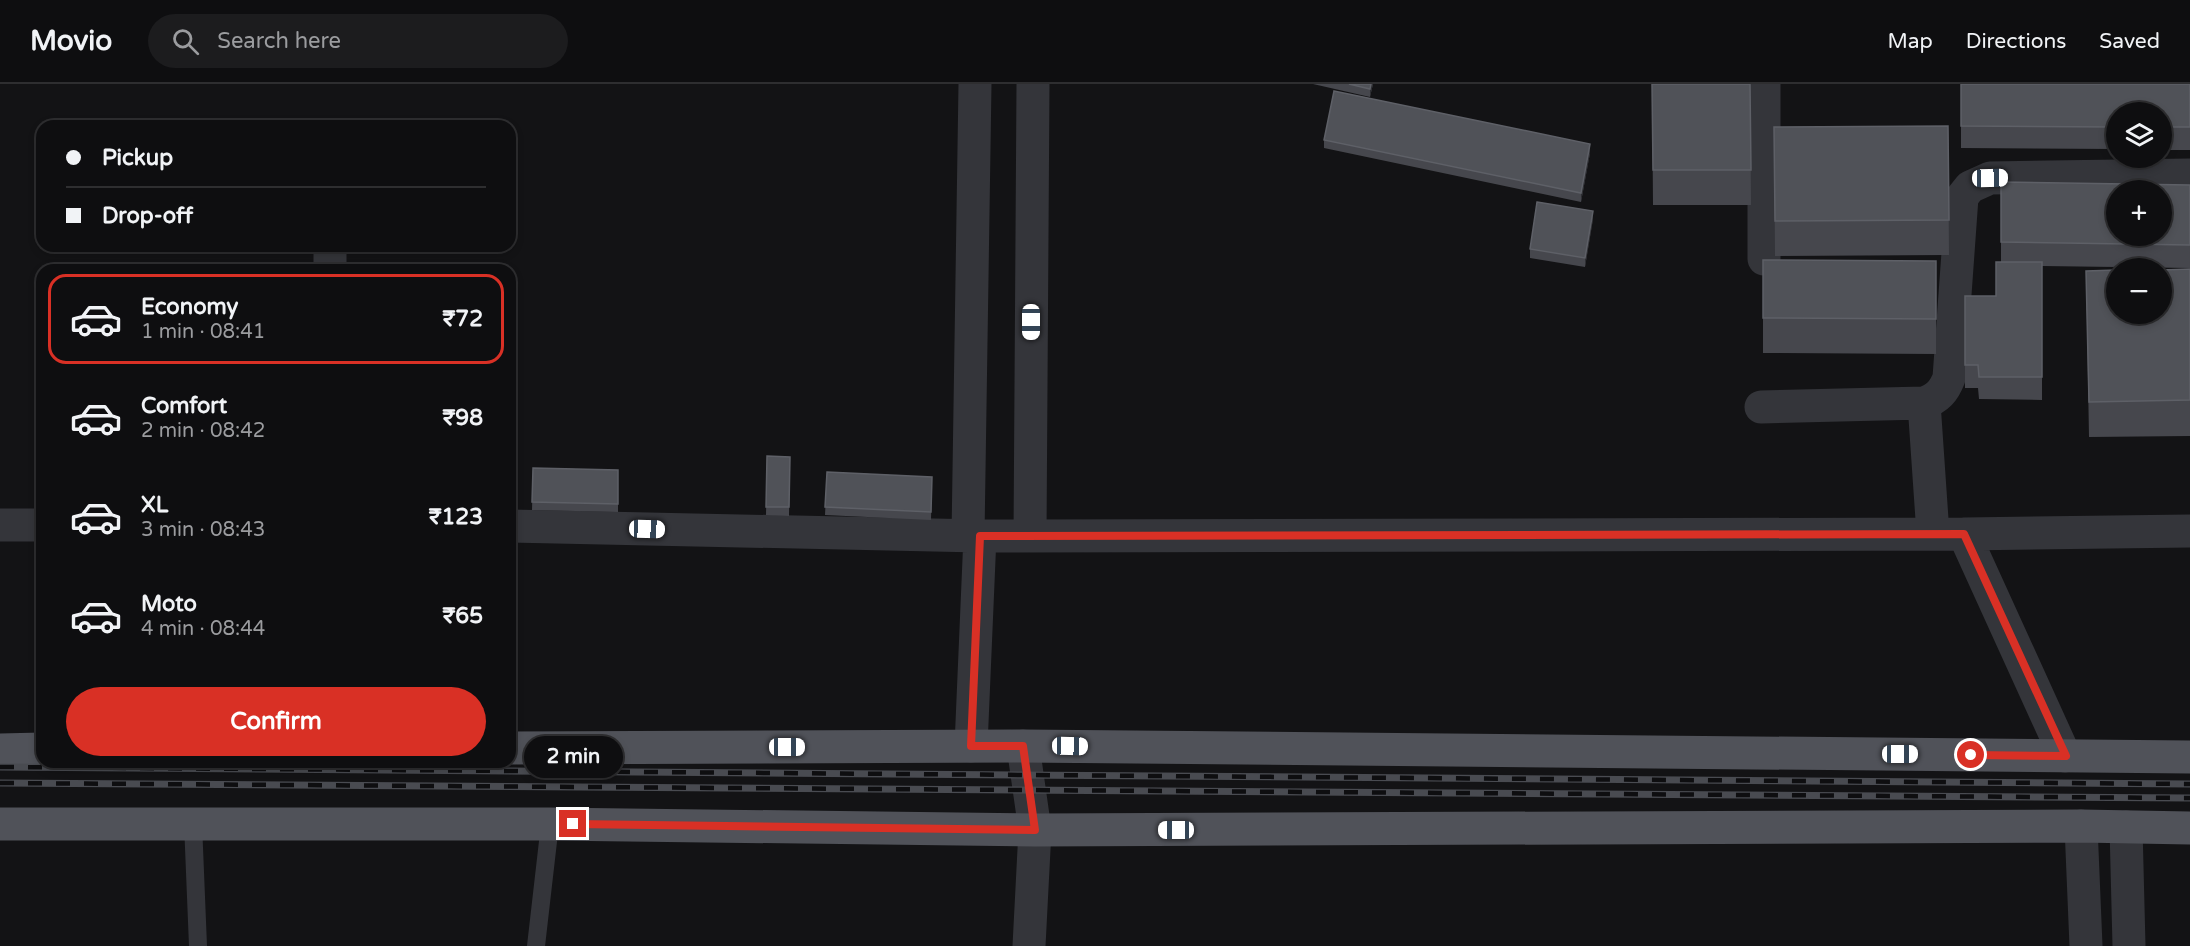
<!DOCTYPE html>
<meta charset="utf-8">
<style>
:root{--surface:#0e0e10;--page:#1c1c1e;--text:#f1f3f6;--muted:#9b9c9f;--line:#2e2e30;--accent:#d93025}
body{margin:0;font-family:"Varela Round",sans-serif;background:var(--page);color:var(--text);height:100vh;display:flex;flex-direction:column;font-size:22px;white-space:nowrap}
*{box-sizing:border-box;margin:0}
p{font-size:20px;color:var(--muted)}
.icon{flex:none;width:33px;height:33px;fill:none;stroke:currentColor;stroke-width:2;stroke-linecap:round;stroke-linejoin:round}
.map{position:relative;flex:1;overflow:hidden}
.details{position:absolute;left:36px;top:180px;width:480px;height:504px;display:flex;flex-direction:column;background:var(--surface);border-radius:18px;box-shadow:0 3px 9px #0003,0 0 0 2px var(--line)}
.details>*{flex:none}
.hud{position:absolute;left:36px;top:36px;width:480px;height:132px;border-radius:18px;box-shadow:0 3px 9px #0003,0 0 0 2px var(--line);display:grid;align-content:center;height:132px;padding:0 30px;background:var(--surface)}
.controls{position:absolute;left:2106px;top:18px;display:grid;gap:12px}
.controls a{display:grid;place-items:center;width:66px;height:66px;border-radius:50%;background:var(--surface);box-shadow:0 3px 9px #0003,0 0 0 2px var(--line);font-size:30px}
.end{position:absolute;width:27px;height:27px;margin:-14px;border:8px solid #d93025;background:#fff;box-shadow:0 0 0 3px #fff}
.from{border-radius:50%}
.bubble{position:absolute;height:42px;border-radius:21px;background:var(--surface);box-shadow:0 3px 9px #0003,0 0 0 2px var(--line);font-size:20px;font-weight:800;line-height:42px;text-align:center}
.car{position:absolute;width:18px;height:36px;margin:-18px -9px;border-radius:8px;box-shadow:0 0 4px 2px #0007;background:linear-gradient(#fff 24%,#345 0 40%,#fff 0 76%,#345 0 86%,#fff 0)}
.hud b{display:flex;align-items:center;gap:21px;height:57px;font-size:22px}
.hud b+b{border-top:2px solid var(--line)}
.hud i{width:15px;height:15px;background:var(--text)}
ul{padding:10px 0 0;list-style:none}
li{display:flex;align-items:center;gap:18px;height:90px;margin:0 12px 9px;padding:0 18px;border:3px solid transparent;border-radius:18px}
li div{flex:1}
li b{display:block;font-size:22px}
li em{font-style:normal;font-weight:800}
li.active{border-color:var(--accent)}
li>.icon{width:54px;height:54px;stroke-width:1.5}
.primary-button{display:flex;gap:12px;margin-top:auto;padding:12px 30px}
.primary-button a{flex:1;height:69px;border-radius:36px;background:var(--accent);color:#fff;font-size:24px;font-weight:800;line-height:69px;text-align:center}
header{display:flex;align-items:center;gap:36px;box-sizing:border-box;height:84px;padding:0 30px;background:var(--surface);border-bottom:2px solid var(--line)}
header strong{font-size:28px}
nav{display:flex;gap:33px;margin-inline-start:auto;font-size:21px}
.search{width:420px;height:54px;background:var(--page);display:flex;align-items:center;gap:15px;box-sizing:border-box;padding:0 21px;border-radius:33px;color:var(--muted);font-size:22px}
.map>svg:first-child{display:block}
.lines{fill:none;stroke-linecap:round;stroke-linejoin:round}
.service{stroke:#34353a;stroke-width:18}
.minor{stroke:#34353a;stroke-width:33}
.primary{stroke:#505259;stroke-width:33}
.rail-casing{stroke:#494b51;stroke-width:7}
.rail{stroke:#0e0e10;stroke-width:4.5;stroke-dasharray:14;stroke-linecap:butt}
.wall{fill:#46474d}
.shaded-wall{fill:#2d2e32}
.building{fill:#505258;stroke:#5e6067;stroke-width:1.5;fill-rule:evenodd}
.route{stroke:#d93025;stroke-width:8}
</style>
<header>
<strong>Movio</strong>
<div class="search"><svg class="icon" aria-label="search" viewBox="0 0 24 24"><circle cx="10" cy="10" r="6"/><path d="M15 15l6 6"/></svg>Search here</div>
<nav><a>Map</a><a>Directions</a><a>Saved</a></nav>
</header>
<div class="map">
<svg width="2190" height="862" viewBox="0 0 2190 862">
<rect width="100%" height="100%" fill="#131315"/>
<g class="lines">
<path class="service" d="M193 739 198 862
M536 862 550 740"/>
<path class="minor" d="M1764 0V175
M330 163V186
M1761 323 1924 319
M0 441H42
M510 442 980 452 1964 450 2190 447
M1933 450 1924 319C1938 314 1944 307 1949 294L1962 113 1970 103 1990 94 2190 91
M1964 450 2065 672
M968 452 975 0
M1030 452 1033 0
M971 662 980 452
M1023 662 1035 746 1029 862
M2081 742 2086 862
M2126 743 2129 862"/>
<path class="primary" d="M510 664 1023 662 2190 673
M0 666 42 665
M0 740H550L1035 746 2081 742 2190 744"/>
<defs>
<path id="rail" d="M0 683 2190 700
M0 699 2190 714"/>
</defs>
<use href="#rail" class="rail-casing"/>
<use href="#rail" class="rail"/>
</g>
<path class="wall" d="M1313 0H1373L1370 13Z
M1652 0H1750L1751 121H1653Z
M1961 0H2190V66H2162V28H2116V65L1961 64Z
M1948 42 1949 171 1775 172 1774 43Z
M1324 56 1590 69 1581 118 1324 64Z
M2001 98 2190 101V184L2042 182V316L1979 315 1978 304H1965V212H1996L2001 178Z
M1593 135 1585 183 1530 174V165Z
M1763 176 1936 177V270L1763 269Z
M2190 185V352L2089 353 2086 187Z
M767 372 790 373 789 432 766 431Z
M533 384 618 386V428L532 426Z
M827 388 932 393 931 436 825 431Z"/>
<path class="shaded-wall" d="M1371 0H1373L1370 13V5Z
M1590 60V69L1581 118V109Z
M1593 127V135L1585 183V174Z"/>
<path class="building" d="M1349 0H1371L1370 5Z
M1652 0H1750L1751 86H1653Z
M1961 0H2190V43H2162V28H2116V43L1961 42Z
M1334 7 1590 60 1581 109 1324 56Z
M1948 42 1949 136 1775 137 1774 43Z
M2001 98 2190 101V161L2001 158ZM2116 106H2162V152H2116Z
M1537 118 1593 127 1585 174 1530 165Z
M1763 176 1936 177V235L1763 234Z
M1996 178H2042V293H1979L1978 281H1965V212H1996Z
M2190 185V316L2089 318 2086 187 2116 186V230H2162V186Z
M767 372 790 373 789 423H766Z
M533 384 618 386V420L532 418Z
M827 388 932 393 931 428 825 423Z"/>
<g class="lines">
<path class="route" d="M573 740 1035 746 1023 662H971L980 452 1964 450 2066 672 1971 671"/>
</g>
</svg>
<div class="controls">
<a><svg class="icon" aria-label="layers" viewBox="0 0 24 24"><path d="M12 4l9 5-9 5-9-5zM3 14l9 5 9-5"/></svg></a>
<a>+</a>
<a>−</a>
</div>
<i class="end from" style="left:1971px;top:671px"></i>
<i class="end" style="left:573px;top:740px"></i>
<div class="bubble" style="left:524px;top:652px;width:99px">2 min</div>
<i class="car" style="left:1990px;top:94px;rotate:89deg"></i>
<i class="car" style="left:1031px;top:238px;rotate:180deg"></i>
<i class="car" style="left:647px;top:445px;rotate:92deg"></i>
<i class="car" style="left:1070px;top:662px;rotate:91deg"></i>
<i class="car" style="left:787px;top:663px;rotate:90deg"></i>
<i class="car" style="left:1900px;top:670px;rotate:90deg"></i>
<i class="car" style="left:1176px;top:746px;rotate:270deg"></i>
<div class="hud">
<b><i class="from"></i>Pickup</b>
<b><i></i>Drop-off</b>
</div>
<section class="details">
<ul>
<li class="active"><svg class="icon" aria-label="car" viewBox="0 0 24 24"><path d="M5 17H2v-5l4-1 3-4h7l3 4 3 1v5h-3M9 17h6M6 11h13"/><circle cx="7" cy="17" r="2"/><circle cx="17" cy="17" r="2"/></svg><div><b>Economy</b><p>1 min · 08:41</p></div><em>₹72</em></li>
<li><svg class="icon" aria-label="car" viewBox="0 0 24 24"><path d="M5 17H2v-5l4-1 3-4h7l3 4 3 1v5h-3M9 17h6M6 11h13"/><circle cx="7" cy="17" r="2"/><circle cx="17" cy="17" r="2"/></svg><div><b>Comfort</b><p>2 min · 08:42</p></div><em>₹98</em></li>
<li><svg class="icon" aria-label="car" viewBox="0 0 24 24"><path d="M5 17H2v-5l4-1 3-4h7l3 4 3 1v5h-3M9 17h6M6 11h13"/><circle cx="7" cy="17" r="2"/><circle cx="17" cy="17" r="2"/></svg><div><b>XL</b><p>3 min · 08:43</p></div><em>₹123</em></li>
<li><svg class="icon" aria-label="car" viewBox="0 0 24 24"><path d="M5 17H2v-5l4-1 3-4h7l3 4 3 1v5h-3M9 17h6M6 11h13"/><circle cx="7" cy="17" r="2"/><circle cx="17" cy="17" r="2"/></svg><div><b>Moto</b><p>4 min · 08:44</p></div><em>₹65</em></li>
</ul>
<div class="primary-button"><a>Confirm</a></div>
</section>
</div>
